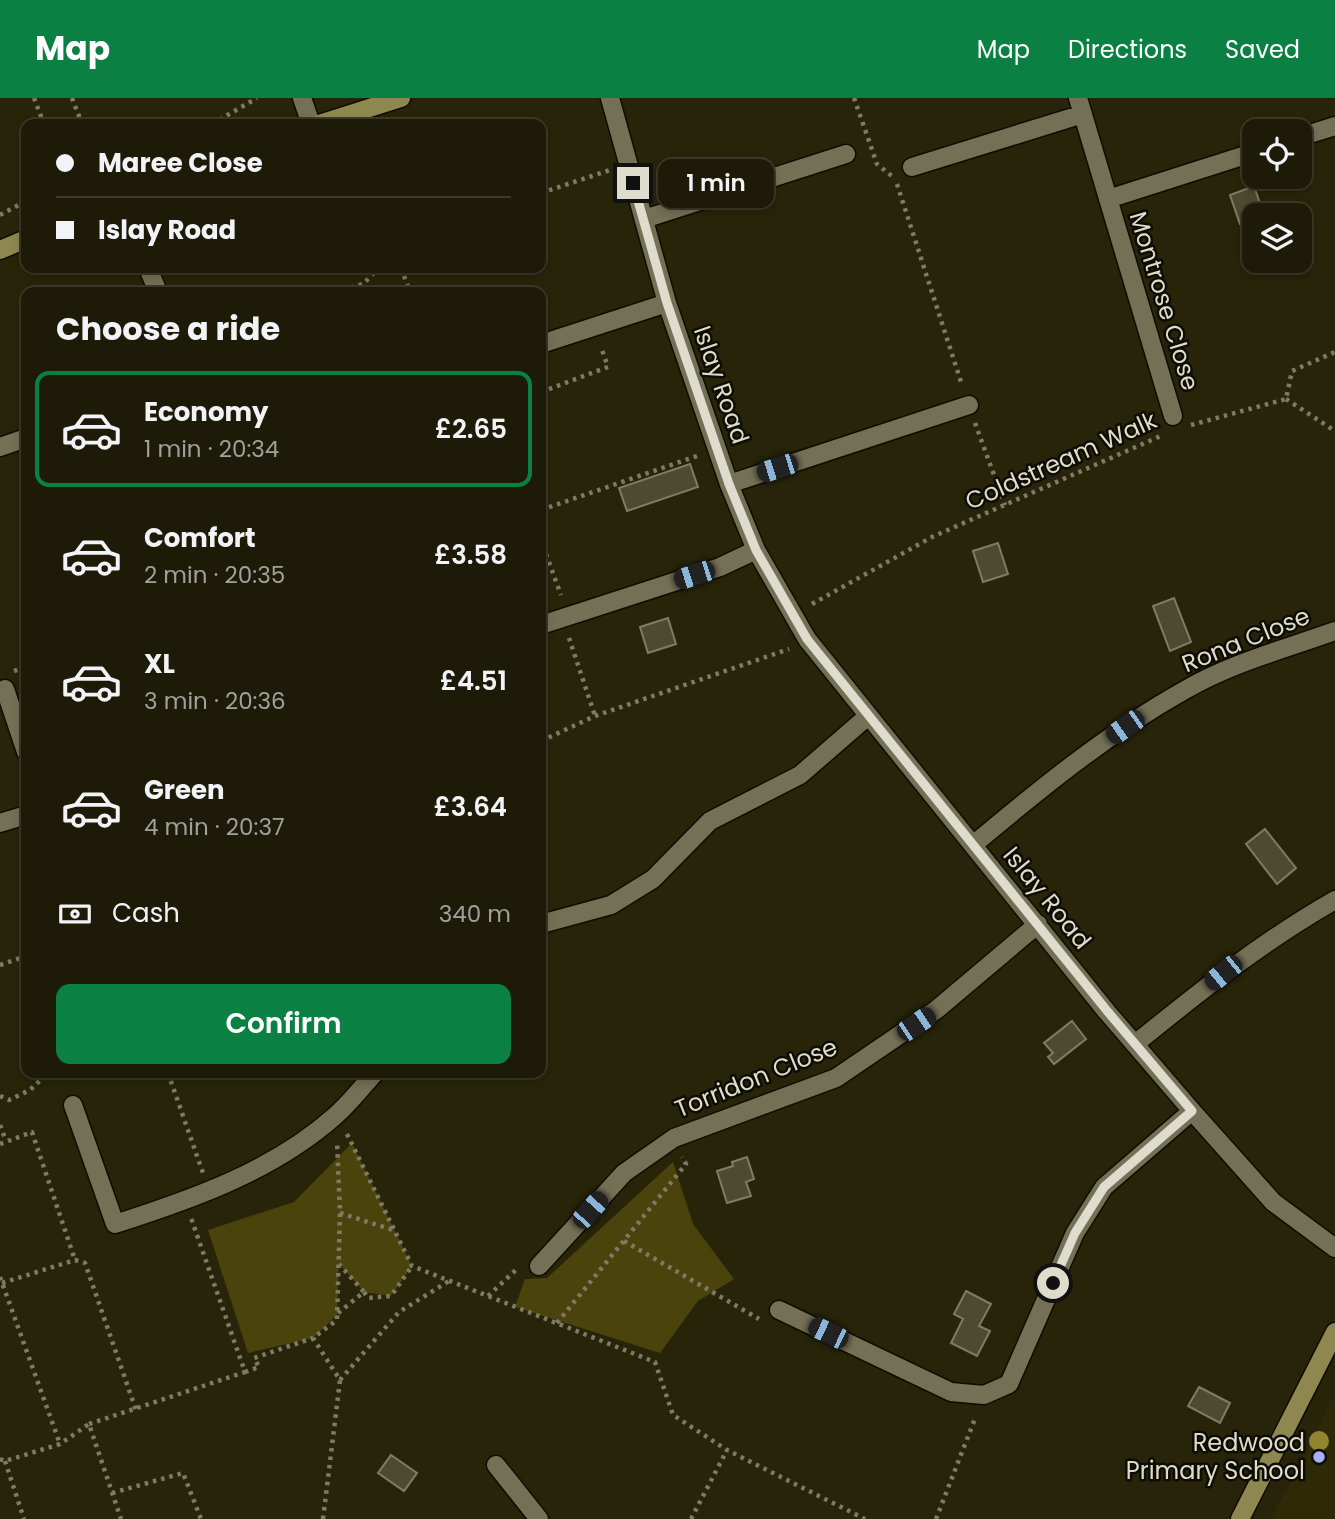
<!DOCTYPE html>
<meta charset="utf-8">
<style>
:root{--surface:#1d1b08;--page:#252412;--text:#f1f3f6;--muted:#a0a19c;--line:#3b3929;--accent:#0b8043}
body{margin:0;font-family:Poppins,sans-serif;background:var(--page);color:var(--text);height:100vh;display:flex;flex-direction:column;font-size:26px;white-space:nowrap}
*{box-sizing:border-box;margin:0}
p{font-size:23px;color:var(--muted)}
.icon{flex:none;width:38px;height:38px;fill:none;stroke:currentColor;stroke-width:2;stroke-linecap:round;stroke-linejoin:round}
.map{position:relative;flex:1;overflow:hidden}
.panel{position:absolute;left:21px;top:189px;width:525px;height:791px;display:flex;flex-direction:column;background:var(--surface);border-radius:14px;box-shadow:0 4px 10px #0003,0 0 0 2px var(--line)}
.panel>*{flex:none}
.guide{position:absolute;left:21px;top:21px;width:525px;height:154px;border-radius:14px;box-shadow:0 4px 10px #0003,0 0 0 2px var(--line);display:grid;align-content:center;height:154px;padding:0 35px;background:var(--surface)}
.controls{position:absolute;left:1242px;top:21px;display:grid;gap:14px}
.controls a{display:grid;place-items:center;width:70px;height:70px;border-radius:14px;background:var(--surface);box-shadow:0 4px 10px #0003,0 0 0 2px var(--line);font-size:35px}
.end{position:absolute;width:32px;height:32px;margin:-16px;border:9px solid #dedccd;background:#111;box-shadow:0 0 0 4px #111}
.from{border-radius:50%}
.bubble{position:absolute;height:49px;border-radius:14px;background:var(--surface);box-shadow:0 4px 10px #0003,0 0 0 2px var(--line);font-size:23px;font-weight:600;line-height:49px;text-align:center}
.car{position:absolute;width:21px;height:42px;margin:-21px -10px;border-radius:9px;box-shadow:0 0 5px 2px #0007;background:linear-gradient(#222 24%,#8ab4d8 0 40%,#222 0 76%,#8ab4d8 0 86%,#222 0)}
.guide b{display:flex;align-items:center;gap:24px;height:66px;font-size:26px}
.guide b+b{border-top:2px solid var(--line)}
.guide i{width:18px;height:18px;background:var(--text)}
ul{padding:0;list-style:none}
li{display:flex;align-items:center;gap:21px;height:116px;margin:0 14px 10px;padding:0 21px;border:4px solid transparent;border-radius:14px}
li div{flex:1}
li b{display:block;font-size:26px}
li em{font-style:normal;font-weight:600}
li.on{border-color:var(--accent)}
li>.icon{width:63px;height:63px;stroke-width:1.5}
h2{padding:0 35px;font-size:32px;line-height:84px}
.pay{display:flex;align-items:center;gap:18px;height:77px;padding:0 35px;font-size:26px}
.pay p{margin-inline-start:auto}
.action{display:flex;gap:14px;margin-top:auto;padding:14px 35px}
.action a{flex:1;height:80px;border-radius:14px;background:var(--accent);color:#fff;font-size:28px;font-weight:600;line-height:80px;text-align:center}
header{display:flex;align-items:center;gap:42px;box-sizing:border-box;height:98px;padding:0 35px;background:var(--accent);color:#fff}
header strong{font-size:33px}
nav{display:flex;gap:38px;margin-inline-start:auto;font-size:24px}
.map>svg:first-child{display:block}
.built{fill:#2e2906}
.green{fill:#4b430c}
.building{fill:#4e4a30;stroke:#807c60;stroke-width:2}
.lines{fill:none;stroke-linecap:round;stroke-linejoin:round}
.street-casing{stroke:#100c00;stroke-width:21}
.secondary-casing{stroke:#100c00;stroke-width:21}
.path{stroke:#7d7b66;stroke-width:4.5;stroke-dasharray:3.5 5;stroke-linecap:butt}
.street{stroke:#747055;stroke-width:18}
.secondary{stroke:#8e8750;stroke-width:18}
.tree{fill:#91852f}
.route{stroke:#dedccd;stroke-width:9}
.poi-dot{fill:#abaffb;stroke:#0e0d04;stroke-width:2.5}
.labels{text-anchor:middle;stroke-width:5;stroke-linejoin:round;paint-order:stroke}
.street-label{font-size:24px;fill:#dedccd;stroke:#0e0d04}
.poi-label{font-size:24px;fill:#dedccd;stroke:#0e0d04;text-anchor:end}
</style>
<header>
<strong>Map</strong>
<nav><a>Map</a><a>Directions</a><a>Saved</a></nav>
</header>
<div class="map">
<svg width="1335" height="1421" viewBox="0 0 1335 1421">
<rect width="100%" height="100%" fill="#27240a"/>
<path class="built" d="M1335 1298V1421H1271Z"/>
<path class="green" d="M352 1045 412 1168 391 1198 364 1194 339 1166 337 1217 313 1240 248 1255 208 1132 294 1104Z
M673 1064 693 1126 734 1181 698 1203 660 1255 515 1209 525 1181 547 1180Z"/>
<path class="building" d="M1254 88 1264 117H1255V122L1240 126 1230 97Z
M690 366 698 389 627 413 619 390Z
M998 445 1008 476 983 484 973 453Z
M1174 500 1191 544 1170 553 1153 508Z
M668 520 676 546 648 555 640 529Z
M1265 731 1296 770 1277 786 1246 746Z
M1072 923 1086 941 1054 966 1048 959 1053 955 1044 945Z
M747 1059 754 1081 746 1084 751 1098 727 1105 717 1073 733 1068 732 1064Z
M966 1193 991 1206 979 1228 990 1233 977 1258 951 1245 963 1221 954 1216Z
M1199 1289 1230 1305 1220 1325 1188 1308Z
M391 1357 417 1375 404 1393 378 1375Z"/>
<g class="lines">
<defs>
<path id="street" d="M302 0 311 26
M610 0 667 205 729 386 756 452 807 541 1107 914 1192 1013 1273 1104 1335 1150
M1078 0 1173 318
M1300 39 1335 28
M912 69 1083 16
M1108 101 1255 54
M644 121 846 56
M148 170 158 194
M541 246 667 205
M0 349 26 340
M729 386 969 307
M541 527 720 469 756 452
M5 591 26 654
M0 725 26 717
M973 747C1040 691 1108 635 1185 592 1231 565 1285 551 1335 533
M541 826 611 807 653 781 710 723 800 677 868 618
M1135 946C1199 894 1263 843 1335 802
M73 1007 115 1126C193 1101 273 1073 335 1018 349 1006 362 989 375 975
M539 1168 624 1075 674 1040 836 980 936 912 1038 826
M779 1212 951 1294 984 1297 1009 1286 1075 1135 1104 1089 1192 1013
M496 1367 539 1421"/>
<path id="secondary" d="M319 26 401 0
M0 152 26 141
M1240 1421 1335 1234"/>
</defs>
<use href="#street" class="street-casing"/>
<use href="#secondary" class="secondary-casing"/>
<path class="path" d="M34 0 44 26
M72 0 82 26
M854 0 877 66 893 79
M212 26 257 0
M897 86 962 287
M541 95 610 72
M0 117 26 103
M401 170 410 194
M334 194 363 186 379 170
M541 294 608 269 601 249
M1286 301 1335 333
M975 325 1005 407
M1191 327 1286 301 1292 273 1335 254
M541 412 697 358
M541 440V441
M546 456 561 497
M812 506 932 439 1163 337
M569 540 595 618
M14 573 26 569
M541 643 595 618 789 551
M0 867 26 858
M168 975 203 1075
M0 998 9 1002 30 992 48 975
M0 1027 6 1043
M347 1036 412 1168 655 1264 673 1317 727 1352 865 1421
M0 1046 32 1034 75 1162
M340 1115 393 1132
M624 1143 759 1221
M0 1179 60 1346
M2 1185 75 1162 85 1165 136 1312
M364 1194 368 1200 391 1198 412 1168
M488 1198 518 1170
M338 1215 364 1194 339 1166
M557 1225 686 1066 682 1059
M245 1274 259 1269 254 1260 313 1240
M340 1282 399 1214 449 1183
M89 1326 245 1274 191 1120
M0 1361 5 1363 60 1346 89 1326 121 1421
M5 1363 24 1421
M112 1395 183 1375 201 1421
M323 1421 340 1282 313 1240 337 1222 340 1115 337 1043
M691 1421 727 1352
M936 1421 976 1318"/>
<use href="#street" class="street"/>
<use href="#secondary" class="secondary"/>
</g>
<circle class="tree" cx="1319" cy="1343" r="10"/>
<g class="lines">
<path class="route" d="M633 85 667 205 729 386 756 452 807 541 1108 914 1192 1013 1104 1089 1075 1135 1053 1185"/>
</g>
<circle class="poi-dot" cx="1319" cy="1359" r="7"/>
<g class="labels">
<g class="street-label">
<text transform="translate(1164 203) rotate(73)" y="8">Montrose Close</text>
<text transform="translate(721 287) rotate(71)" y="8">Islay Road</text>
<text transform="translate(1061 363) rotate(-24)" y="8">Coldstream Walk</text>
<text transform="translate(1246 542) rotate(-22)" y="8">Rona Close</text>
<text transform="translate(1047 800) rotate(51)" y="8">Islay Road</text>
<text transform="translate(756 980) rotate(-22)" y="8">Torridon Close</text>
</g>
<g class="poi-label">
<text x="1305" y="1353">Redwood<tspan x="1305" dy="28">Primary School</tspan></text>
</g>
</g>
</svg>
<div class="controls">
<a><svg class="icon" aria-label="locate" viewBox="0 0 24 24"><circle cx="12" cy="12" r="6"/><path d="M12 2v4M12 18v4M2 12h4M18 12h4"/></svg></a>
<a><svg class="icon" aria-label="layers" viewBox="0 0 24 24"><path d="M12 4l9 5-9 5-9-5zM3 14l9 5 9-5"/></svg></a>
</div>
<i class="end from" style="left:1053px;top:1185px"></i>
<i class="end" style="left:633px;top:85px"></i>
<div class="bubble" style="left:658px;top:61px;width:116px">1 min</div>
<i class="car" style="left:777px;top:370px;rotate:252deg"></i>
<i class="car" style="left:694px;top:477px;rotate:252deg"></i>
<i class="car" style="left:1125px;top:629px;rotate:235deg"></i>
<i class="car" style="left:1223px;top:875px;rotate:231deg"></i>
<i class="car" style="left:916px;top:926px;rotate:56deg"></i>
<i class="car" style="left:590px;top:1112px;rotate:42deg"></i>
<i class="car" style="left:828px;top:1235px;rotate:296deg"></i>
<div class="guide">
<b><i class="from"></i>Maree Close</b>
<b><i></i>Islay Road</b>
</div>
<section class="panel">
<h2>Choose a ride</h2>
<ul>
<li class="on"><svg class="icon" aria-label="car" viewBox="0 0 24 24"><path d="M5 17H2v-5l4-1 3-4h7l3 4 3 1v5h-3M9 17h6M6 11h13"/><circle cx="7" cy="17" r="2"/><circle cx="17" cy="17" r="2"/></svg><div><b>Economy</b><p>1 min · 20:34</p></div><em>£2.65</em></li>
<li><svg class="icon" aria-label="car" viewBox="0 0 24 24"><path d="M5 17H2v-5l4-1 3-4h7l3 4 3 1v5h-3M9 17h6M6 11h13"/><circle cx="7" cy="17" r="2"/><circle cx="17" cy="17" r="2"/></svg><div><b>Comfort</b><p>2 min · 20:35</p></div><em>£3.58</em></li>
<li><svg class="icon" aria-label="car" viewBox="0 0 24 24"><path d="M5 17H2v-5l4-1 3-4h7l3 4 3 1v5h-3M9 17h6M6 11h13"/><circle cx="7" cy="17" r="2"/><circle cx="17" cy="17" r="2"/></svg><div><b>XL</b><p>3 min · 20:36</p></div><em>£4.51</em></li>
<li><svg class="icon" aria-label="car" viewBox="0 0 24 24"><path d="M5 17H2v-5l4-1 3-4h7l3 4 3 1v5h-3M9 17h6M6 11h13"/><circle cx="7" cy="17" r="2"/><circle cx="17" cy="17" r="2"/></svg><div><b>Green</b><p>4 min · 20:37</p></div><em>£3.64</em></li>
</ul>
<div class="pay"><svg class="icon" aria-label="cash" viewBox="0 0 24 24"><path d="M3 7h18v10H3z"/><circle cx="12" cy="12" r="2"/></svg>Cash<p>340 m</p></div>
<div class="action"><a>Confirm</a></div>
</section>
</div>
